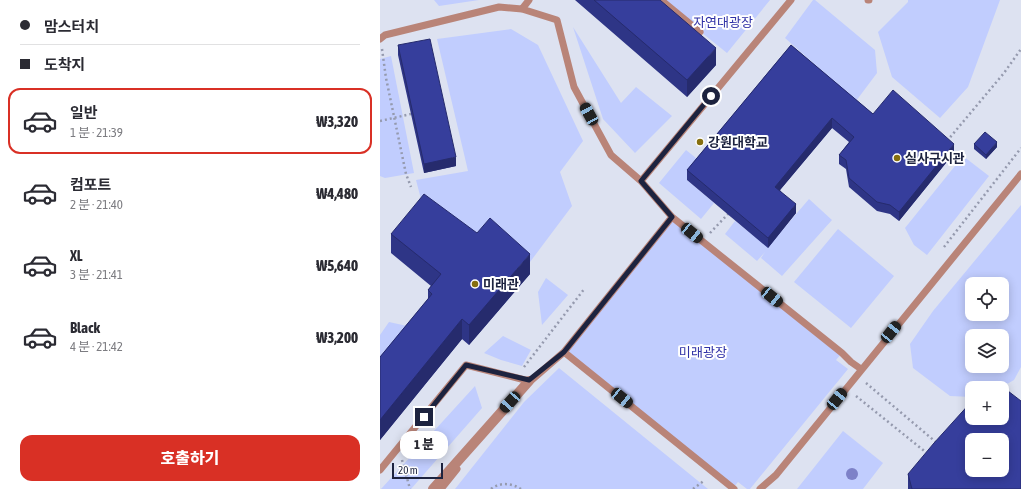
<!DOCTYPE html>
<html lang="ko">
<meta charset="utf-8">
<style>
:root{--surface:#fff;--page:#f2f2f3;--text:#2b2b33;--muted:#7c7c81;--line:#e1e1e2;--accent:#d93025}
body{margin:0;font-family:"Asap Condensed","Noto Sans KR",sans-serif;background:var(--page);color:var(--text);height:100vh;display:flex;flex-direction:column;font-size:15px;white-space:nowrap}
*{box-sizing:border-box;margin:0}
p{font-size:13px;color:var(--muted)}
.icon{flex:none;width:22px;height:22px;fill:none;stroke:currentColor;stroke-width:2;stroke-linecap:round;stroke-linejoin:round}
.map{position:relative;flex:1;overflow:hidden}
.details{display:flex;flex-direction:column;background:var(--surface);width:380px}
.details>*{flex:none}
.banner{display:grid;align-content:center;height:88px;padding:0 20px;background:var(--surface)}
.buttons{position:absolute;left:585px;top:277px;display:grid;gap:8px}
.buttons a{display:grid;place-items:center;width:44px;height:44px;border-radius:8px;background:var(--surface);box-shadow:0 2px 10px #0003;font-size:20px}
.scale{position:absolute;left:12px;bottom:10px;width:51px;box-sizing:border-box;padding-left:4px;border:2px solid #1d233f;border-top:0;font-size:11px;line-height:14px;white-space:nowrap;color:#1d233f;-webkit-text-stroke:3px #fff;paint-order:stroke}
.end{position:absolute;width:18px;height:18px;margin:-9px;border:5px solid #1d233f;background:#fff;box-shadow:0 0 0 2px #fff}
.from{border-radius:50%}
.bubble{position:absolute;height:28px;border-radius:12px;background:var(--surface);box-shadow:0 2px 10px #0003;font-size:13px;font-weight:800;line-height:28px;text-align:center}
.car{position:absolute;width:12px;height:24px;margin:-12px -6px;border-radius:5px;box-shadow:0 0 3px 1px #0007;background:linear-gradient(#222 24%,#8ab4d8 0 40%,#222 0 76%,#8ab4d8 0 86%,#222 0)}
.banner b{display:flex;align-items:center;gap:14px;height:38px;font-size:15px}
.banner b+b{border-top:1px solid var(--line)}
.banner i{width:10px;height:10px;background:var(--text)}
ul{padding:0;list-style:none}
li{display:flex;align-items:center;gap:12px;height:66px;margin:0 8px 6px;padding:0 12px;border:2px solid transparent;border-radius:12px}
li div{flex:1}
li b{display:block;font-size:15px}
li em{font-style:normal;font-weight:800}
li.active{border-color:var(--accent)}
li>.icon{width:36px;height:36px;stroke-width:1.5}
.button{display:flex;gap:8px;margin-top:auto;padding:8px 20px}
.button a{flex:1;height:46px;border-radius:12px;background:var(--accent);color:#fff;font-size:16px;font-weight:800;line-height:46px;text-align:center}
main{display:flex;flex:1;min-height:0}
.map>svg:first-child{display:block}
.green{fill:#c1cdfe;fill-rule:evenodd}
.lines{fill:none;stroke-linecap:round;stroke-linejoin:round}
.path{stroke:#959aae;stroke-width:2.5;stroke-dasharray:2 3;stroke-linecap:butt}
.service{stroke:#b98478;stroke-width:7}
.minor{stroke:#b98478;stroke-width:10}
.tree{fill:#7d81c8}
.wall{fill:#2e3586}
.shaded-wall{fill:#262b6d}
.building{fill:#363e9c;stroke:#262b6d;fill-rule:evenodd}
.route{stroke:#1d233f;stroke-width:5}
.poi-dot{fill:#866f0f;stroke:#fff;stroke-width:1.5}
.labels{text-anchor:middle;stroke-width:4;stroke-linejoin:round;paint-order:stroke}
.park-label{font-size:13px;fill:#2f31a6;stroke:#fff}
.poi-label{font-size:13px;font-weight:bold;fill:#1d233f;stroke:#fff;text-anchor:start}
</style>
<main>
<section class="details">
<div class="banner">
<b><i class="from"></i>맘스터치</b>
<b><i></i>도착지</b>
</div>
<ul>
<li class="active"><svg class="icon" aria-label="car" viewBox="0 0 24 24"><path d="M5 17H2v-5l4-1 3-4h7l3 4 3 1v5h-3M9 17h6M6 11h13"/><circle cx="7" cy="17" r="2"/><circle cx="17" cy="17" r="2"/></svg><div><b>일반</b><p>1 분 · 21:39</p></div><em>₩3,320</em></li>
<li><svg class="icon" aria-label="car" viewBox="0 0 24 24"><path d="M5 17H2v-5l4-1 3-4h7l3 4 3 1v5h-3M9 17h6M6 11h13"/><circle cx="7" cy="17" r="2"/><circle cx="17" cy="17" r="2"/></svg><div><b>컴포트</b><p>2 분 · 21:40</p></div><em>₩4,480</em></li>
<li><svg class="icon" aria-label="car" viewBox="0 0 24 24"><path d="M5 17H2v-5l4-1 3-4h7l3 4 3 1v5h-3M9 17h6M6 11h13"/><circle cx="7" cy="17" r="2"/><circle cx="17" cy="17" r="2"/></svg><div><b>XL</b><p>3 분 · 21:41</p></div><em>₩5,640</em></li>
<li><svg class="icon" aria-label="car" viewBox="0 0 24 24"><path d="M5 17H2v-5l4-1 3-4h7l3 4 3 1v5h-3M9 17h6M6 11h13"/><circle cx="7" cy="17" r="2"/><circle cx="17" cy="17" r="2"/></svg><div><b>Black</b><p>4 분 · 21:42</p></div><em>₩3,200</em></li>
</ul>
<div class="button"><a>호출하기</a></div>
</section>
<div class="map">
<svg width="641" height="489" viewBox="0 0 641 489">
<rect width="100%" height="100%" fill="#dde2f1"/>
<path class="green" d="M54 0H99L59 6Z
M281 0H390L347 53Z
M433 0H435L495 50 497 73 476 101 405 38Z
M528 0H620L588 87 560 118 512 77 498 32 528 2Z
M193 27 241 103 256 87 292 116 255 153 223 119Z
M131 29 158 45 203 141 180 172 192 206 150 262 110 229 96 245 43 207 36 180 88 171 57 39Z
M11 56 34 173 5 178 0 176V59Z
M306 150 321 162 307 180 334 203 321 219 279 183Z
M583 156 609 176 547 255 534 245 525 228Z
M429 199 452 220 402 276 381 258 385 252 377 261 345 234 355 221 388 247Z
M641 205V367L634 380 620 388H592V397L570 396 533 368 530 344 553 311ZM592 284H622V314H592ZM592 336H622V366H592Z
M292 217 462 353 456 360 468 369 370 489H367L358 482 353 488 184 352Z
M458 229 514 276 471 328 414 282Z
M166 278 188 295 162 325 158 292Z
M9 322 27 326 0 363V335Z
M123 336 151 350 142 366 121 360 104 353Z
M179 368 328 489H75L144 402Z
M95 386 102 408 31 489H1Z
M463 431 503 463 483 489H417Z"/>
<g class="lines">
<path class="path" d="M2 49 6 78 26 174 31 187
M0 121 31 114
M567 141 624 73 641 49
M330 233 348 214
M564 247 641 148
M144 367 205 288
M486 383 557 443
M476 396 548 454
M22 460 30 489
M111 489C120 482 131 483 141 489
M313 489 325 480"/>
<path class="service" d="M281 0 320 32
M488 0H489
M142 9 149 0
M0 39 5 35 119 7 142 9 177 20 194 87 231 155 261 181 292 217 462 353 471 362 481 369
M261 181 411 0
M184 352 354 489
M147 384 184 352 292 217
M0 470 86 365 149 381
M61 489 77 469
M380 489 396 475 641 174"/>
<path class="minor" d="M53 489 149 381"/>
</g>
<circle class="tree" cx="472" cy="474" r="6"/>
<path class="wall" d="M195 0H280L336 65 307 97Z
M18 45 76 166 44 173 18 55Z
M411 45 493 114 574 153 519 221 510 214 497 211 469 187 466 169 459 164V155L469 142 452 128 400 190 416 213 388 248 307 180V170Z
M594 144 617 147 606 159 594 149Z
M11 234 150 274 89 345 82 339 0 440V357L48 299V290L51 286 11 253Z
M528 474 641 489H528Z"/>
<path class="shaded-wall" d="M336 48V65L307 97V80Z
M452 118V128L395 196V187Z
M617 142V147L606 159V155Z
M574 144V153L519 221V212Z
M76 157V166L44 173V164Z
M416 204V213L388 248V238Z
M150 254V274L89 345V325Z
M82 319V339L0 440V420Z"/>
<path class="building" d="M214 0H280L336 48 307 80Z
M50 39 76 157 44 164 18 45Z
M411 45 493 114 513 90 574 144 519 212 510 205 497 202 469 178 466 160 459 155 474 137 452 118 395 187 416 204 388 238 307 170Z
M605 132 617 142 606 155 594 144Z
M44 194 97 233 110 218 150 254 89 325 82 319 0 420V357L52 294 48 290 61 274 11 234Z
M628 391 641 401V489H532L528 474 554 443 592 401V418H622V398ZM592 440H622V470H592Z"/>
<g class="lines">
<path class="route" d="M44 417 86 365 149 380 184 352 292 217 261 181 331 96"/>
</g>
<g class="poi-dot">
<circle cx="320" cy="142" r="4"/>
<circle cx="517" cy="158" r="4"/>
<circle cx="95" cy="284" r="4"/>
</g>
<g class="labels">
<g class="park-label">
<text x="343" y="27">자연대광장</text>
<text x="323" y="357">미래광장</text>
</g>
<g class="poi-label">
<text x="328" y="147">강원대학교</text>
<text x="525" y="163">실사구시관</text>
<text x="103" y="289">미래관</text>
</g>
</g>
</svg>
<div class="buttons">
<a><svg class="icon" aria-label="locate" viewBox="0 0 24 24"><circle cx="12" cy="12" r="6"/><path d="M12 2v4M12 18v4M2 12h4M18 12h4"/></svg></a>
<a><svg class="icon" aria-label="layers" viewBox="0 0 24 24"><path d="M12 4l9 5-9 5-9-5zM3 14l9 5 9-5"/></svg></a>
<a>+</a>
<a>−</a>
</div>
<div class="scale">20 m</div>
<i class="end from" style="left:331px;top:96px"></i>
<i class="end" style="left:44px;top:417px"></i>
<div class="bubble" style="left:20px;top:431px;width:48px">1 분</div>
<i class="car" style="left:209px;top:114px;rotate:331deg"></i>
<i class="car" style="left:312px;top:233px;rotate:129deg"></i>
<i class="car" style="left:392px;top:297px;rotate:129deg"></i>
<i class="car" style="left:511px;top:332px;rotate:39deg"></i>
<i class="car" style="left:242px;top:398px;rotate:129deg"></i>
<i class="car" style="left:457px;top:399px;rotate:39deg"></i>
<i class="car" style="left:130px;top:402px;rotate:222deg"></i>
</div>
</main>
